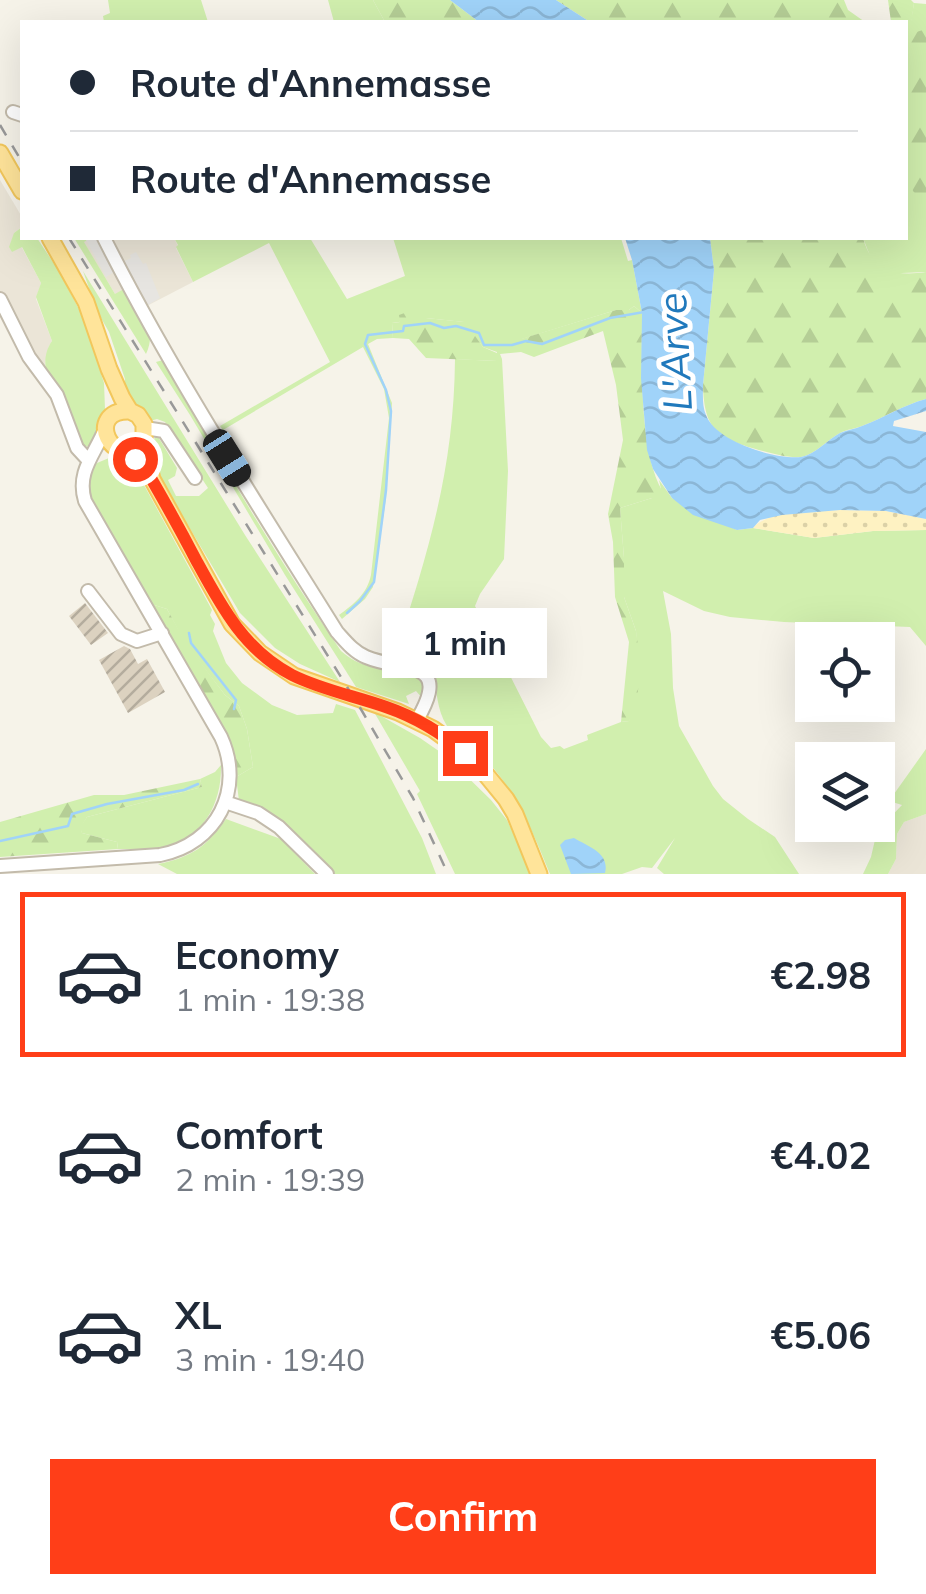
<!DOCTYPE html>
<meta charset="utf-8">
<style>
:root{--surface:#fff;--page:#f2f2f3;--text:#1f2937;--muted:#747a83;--line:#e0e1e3;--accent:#ff3e18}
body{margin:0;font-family:Mulish,sans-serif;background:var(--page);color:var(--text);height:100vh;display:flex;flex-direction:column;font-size:38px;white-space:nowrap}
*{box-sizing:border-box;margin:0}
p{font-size:32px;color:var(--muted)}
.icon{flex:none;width:55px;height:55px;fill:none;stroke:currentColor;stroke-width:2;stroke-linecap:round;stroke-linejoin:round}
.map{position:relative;height:874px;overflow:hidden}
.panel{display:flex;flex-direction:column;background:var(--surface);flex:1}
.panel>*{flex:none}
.guide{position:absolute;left:20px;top:20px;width:888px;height:220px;border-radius:0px;box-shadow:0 10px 40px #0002;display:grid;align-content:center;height:220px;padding:0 50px;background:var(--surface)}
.tools{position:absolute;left:795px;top:622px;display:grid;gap:20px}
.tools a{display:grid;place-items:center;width:100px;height:100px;border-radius:0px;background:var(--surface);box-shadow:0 10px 40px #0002;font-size:50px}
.end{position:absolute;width:45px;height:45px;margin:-22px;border:12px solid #ff3e18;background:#fff;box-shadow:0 0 0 5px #fff}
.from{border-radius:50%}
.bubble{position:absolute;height:70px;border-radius:0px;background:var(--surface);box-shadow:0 10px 40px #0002;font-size:32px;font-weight:700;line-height:70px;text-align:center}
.car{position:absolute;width:30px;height:60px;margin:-30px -15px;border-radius:12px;box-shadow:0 0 8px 2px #0007;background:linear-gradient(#222 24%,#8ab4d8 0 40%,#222 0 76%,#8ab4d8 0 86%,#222 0)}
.guide b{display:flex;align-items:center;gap:35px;height:95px;font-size:38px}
.guide b+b{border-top:2px solid var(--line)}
.guide i{width:25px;height:25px;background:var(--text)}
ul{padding:18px 0 0;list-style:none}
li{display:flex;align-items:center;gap:30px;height:165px;margin:0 20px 15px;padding:0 30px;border:5px solid transparent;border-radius:0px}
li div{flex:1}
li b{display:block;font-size:38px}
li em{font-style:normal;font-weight:700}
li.current{border-color:var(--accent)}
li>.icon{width:90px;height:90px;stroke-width:1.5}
.button{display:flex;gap:20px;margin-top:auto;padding:20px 50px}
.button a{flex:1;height:115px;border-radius:0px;background:var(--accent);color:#fff;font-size:40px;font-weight:700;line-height:115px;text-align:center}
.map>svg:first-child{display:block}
.residential{fill:#ebe5d7}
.grass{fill:#d1efae}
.forest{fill:url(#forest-firs)}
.sand{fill:url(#sand-dots)}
.parking{fill:#e7e5e1}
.water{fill:url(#water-waves)}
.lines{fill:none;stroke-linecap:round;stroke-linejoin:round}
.stream{stroke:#a0d3f9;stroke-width:2.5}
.building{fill:url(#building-hatch)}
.minor-casing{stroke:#c3bbab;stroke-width:16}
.major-casing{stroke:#f2c75c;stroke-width:19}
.minor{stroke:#fff;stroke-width:12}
.major{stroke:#ffe49a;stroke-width:15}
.rail{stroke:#999;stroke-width:2.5;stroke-dasharray:12 12;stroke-linecap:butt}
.route{stroke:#ff3e18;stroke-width:12}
.labels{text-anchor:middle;stroke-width:10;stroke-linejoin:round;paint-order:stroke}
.water-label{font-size:40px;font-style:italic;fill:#2079bc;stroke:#fff}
</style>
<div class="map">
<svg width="926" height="874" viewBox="0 0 926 874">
<defs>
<pattern id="forest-firs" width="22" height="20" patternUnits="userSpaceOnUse" patternTransform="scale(2.5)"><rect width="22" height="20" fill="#d1efae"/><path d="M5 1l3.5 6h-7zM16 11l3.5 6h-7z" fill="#b5ce96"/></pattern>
<pattern id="sand-dots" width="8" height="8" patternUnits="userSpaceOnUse" patternTransform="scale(2.5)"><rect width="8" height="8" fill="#fef2c2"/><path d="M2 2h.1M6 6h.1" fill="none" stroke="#dbd1a7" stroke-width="1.8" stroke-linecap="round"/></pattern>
<pattern id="water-waves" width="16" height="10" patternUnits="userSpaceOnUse" patternTransform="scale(2.5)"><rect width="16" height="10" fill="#a0d3f9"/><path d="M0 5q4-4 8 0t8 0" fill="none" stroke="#8bb6d6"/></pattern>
<pattern id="building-hatch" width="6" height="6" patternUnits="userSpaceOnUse" patternTransform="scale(2.5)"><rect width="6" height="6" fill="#dcd2c0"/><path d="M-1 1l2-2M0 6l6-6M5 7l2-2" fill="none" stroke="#b4ac9d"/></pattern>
</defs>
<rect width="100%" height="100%" fill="#f6f3e9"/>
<path class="residential" d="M0 180 22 217V227L14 233 41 283 36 299 52 341 49 346 45 363 44 384 29 371 0 316Z
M91 238H174L178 246 176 248 193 282 141 309 115 294 83 241Z
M926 814V874H888L896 859 897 834 904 822Z"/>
<path class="grass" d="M108 0H201L208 22H104L103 16 110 13Z
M328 0H373L385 22H334Z
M914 3 926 4V272L902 273 847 282 872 261 863 238H905V39L909 34Z
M22 227V238H37L59 271 82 315 104 383 105 409 89 447 79 444 46 370C44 361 46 349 52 341L36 297 41 283 22 247 12 252 9 247 14 233Z
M74 238H91L84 242 115 294 129 286C141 308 158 329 146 354Z
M174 238H310L347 299 405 276 393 238H621L628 261 632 260 642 313 634 306 629 310H616L522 339 521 352 500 354 502 359 508 471 504 559 480 594 475 606 541 737 551 748 560 746 564 749 588 740 587 735 621 722 629 721 637 646 636 631 624 597V558L620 508 652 498 661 489 659 480 672 498 737 530 753 528 814 538 873 531 926 530V646L910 627 784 622 730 617 704 611 663 591 671 634 673 688 679 726 713 786 723 799 748 819 775 837 799 874H664L657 868 675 838 652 868 642 867 622 874H550C533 832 516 790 483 757 472 747 455 738 447 726 436 709 438 691 432 673L420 664 394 658C428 553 454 470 455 359L496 361 497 352 483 347 464 322 426 318 392 323 393 338 377 339 368 344 392 403 386 498 373 587 365 599 342 619 339 615C354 604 367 594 371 575L389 418 384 389 363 347 223 430 220 426 330 362 269 243 193 282 176 247 178 245Z
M83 271 245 535 340 682 300 664 275 648 240 613 163 483 152 456 151 443 157 435 177 468 175 476 168 480 176 496H199L208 488 165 422 157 419 150 421 134 404 125 391V379L109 332 97 311Z
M163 360C219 459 277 558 341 651 349 658 359 664 370 666 393 671 429 664 423 699L416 691 406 696 409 704 356 687 285 575 190 415 156 362Z
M109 458 125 461 138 474 212 610 210 615 215 624 213 631 226 663 242 683 272 705 297 715 333 713 336 704 355 710 422 838 436 874H334L279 819 262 807 239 801 236 777 253 767 247 729 239 706 225 695 185 643 167 609 151 604 88 499 87 474 97 463Z
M374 712 420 738 446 756 491 800 507 820 532 874H455L417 794 420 791Z
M926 749V814L904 822 897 834 896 859 888 874H863L871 857 877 831 902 805 889 801Z
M221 765C222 801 205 837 167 846 151 850 134 849 118 849L117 842 82 833 80 827 87 817 202 787 200 779 215 772Z
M226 819 281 839 315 874H177L158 864C192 857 206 847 226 819Z"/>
<path class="forest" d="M373 0H450L479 22H385Z
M556 0H844L848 10 865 22H590Z
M888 0H911L914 3 910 34 926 29V205L913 191 909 179H905V22H891Z
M710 238H863C872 270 894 277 926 272V399C903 405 884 418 862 426 855 429 847 429 840 433 827 440 816 454 801 457 788 458 774 454 763 451 719 439 704 432 703 385L714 270Z
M634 306 642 313C642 360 638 460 666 496L665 500 652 498 620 508 624 558V597L636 631 641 667 636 706 629 721 621 722 629 642 615 597 613 542 608 514 623 440 616 385 603 331 534 357 521 352V339L616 310H629Z
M410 311H423L426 318 465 322 483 347 499 354 497 361 426 358 409 339 393 338 392 323 400 322 399 315Z
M151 604 167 609 186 643 225 695 239 706 247 729 253 767 236 777 229 742Z
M200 779 202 787 87 817 81 827 82 833 117 842 118 849 0 857V822L94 795H124Z"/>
<path class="sand" d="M840 510 886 511 926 519V530L873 531 814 538 753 528C768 510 816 512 840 510Z"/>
<path class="parking" d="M91 238H104L118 264 131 258 130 255 136 252 143 264 146 263 160 298 141 309 119 269 106 277 86 240Z"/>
<path class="water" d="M450 0H556L590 22H479Z
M625 238H710L714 270 703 385C703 395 702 406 706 415 715 441 775 460 801 457 816 454 827 440 840 433 847 430 855 429 862 426 884 418 903 405 926 399V411L894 421 893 426 926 432V519L886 511 840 510 782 515 760 520 753 528 737 530 693 515 672 498 653 469 647 450 641 378 642 313 632 260Z
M574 838C589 847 610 853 605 873L571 874 560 845 565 840Z"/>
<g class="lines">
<path class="stream" d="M347 613 360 601 374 582 386 490 391 411 386 390 365 344 368 335 403 331 404 326 430 323 444 328 456 326 479 333 484 345H512L526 341 542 344 610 318 644 312
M189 633 191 643 236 700 234 709
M0 841 68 826 72 814 107 804 184 790 198 784"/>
</g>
<path class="building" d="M85 603 108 633 91 645 69 616Z
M124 646 130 649 138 664 147 659 165 692 128 713 99 660Z"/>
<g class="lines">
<defs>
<path id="minor" d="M13 112 22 115
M104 238C173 375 256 502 337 632 346 642 354 652 366 657 404 673 453 658 417 720
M0 299 29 357 57 395 77 448 89 461
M145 428 164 431 195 478
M88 591 121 634 137 641 162 633
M225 802 258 813 279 827 327 874
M0 866 160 855C217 844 245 789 221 737L85 501C76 472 95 454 105 429"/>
<path id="major" d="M0 153 22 191
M50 238 86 302 109 369 122 398 130 411 138 415 144 424V447L152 479 232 624 260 653 294 676 398 712 433 729 459 748 479 766 506 799 515 814 539 874
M130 411C83 409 113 475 143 439"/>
</defs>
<use href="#minor" class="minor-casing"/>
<use href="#major" class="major-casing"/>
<use href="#minor" class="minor"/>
<use href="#major" class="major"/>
<path class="rail" d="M0 125 22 162
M69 238 362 711 413 798 448 874"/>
</g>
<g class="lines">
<path class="route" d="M135 459 152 480C167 506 182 533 196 560 221 606 244 650 292 675 322 690 355 696 386 707 415 717 442 733 465 753"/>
</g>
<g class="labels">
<g class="water-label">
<text transform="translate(675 352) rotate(-93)" y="14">L'Arve</text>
</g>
</g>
</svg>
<div class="tools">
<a><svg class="icon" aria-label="locate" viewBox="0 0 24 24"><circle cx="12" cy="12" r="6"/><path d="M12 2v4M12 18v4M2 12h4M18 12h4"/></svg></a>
<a><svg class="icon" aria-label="layers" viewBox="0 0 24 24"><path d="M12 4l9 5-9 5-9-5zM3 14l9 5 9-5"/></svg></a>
</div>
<i class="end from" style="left:135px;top:459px"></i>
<i class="end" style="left:465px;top:753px"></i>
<div class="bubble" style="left:382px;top:608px;width:165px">1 min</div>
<i class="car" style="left:227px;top:458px;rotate:148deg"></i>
<div class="guide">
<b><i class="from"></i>Route d'Annemasse</b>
<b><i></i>Route d'Annemasse</b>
</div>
</div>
<section class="panel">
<ul>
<li class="current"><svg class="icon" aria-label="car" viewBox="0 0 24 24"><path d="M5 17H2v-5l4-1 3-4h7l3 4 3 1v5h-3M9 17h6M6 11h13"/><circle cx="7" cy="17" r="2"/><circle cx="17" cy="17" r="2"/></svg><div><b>Economy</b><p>1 min · 19:38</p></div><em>€2.98</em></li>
<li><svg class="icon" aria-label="car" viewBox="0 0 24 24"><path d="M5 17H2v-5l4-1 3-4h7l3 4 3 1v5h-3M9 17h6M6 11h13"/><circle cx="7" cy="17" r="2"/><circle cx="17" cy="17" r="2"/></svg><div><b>Comfort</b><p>2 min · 19:39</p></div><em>€4.02</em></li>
<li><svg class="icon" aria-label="car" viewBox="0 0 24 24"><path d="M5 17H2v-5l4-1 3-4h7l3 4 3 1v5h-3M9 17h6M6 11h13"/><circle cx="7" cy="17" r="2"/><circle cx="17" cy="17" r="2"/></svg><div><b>XL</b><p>3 min · 19:40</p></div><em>€5.06</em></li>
</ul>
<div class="button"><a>Confirm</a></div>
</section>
